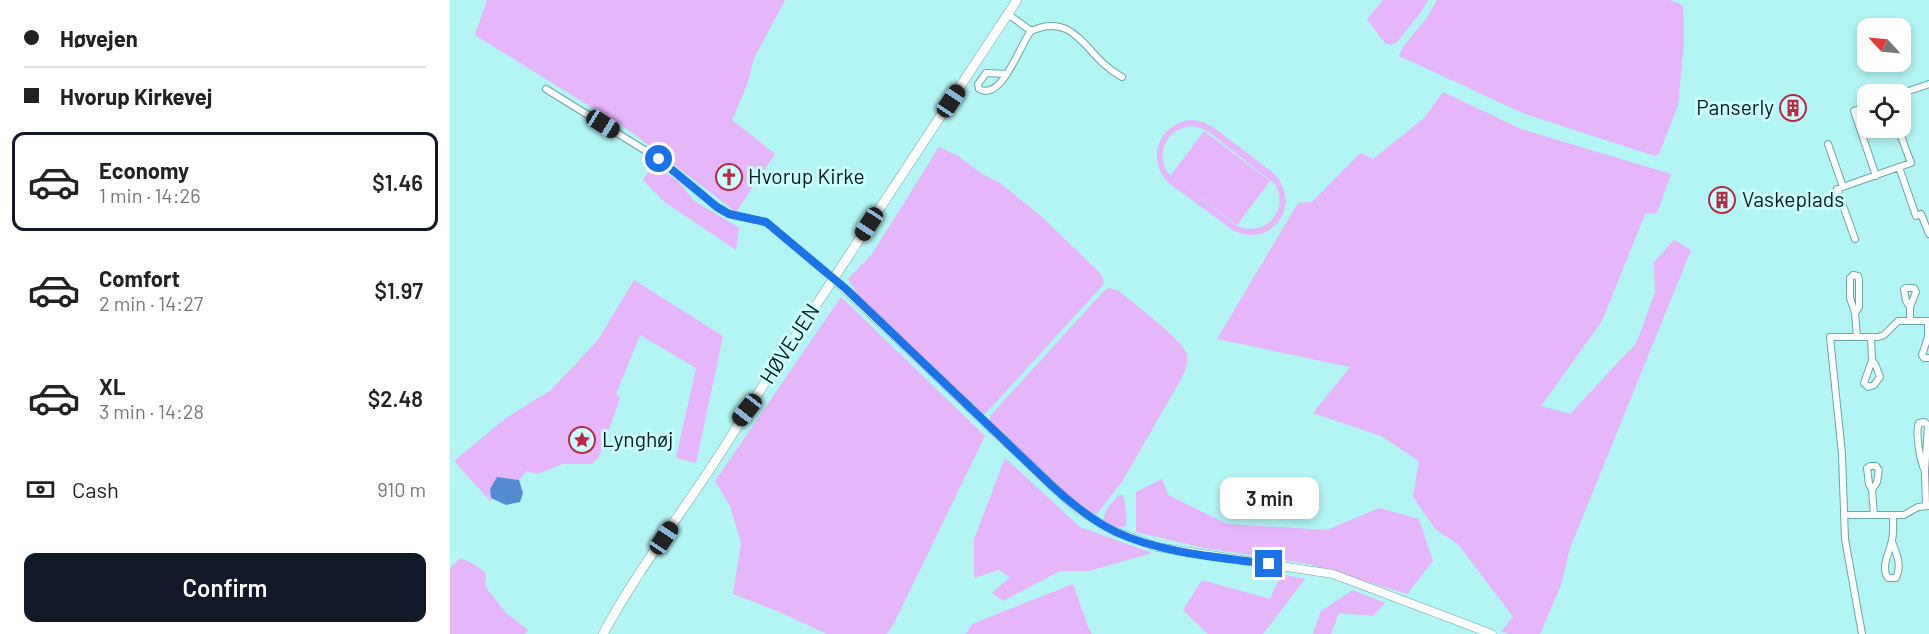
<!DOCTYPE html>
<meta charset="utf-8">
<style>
:root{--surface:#fff;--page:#f2f2f2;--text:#222;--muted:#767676;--line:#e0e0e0;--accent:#111827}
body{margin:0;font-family:Barlow,sans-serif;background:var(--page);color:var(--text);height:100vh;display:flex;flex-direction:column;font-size:22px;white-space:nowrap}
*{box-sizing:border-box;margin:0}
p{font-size:20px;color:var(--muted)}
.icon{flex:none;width:33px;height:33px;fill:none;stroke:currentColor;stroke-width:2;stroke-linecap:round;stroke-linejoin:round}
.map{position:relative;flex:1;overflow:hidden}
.sheet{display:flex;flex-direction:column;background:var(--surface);width:450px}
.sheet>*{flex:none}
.top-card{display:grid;align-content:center;height:132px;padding:0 24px;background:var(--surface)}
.needle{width:39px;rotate:296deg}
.controls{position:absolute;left:1407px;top:18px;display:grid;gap:12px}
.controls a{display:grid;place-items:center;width:54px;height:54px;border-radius:12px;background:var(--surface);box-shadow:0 3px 9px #0003;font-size:30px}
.end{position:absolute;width:27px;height:27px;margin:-14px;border:8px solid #1a73e8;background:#fff;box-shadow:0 0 0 3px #fff}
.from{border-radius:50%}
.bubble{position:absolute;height:42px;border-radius:12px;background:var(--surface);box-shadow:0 3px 9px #0003;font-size:20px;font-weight:600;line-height:42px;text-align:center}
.car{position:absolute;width:18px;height:36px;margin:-18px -9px;border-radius:8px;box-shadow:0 0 4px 2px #0007;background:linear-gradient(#222 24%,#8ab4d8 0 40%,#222 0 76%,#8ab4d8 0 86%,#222 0)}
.top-card b{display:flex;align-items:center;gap:21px;height:57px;font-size:22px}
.top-card b+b{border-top:2px solid var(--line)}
.top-card i{width:15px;height:15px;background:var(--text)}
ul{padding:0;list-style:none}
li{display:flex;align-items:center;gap:18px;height:99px;margin:0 12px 9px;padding:0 12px;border:3px solid transparent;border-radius:12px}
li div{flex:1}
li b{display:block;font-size:22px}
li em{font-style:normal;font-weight:600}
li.current{border-color:var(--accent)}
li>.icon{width:54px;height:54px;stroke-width:1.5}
.pay{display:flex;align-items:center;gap:15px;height:66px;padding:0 24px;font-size:22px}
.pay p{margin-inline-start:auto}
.button{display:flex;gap:12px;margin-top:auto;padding:12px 24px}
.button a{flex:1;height:69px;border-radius:12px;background:var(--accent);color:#fff;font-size:24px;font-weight:600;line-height:69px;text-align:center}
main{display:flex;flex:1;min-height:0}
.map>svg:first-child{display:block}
.green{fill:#e7b5fa;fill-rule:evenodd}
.water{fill:#558ad2}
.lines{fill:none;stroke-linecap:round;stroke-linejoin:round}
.minor-casing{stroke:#68a7a8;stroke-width:8}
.tertiary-casing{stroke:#68a7a8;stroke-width:9}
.primary-casing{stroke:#68a7a8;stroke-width:10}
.minor{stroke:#fff;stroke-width:6}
.tertiary{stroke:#fff;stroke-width:8}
.primary{stroke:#fff;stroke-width:9}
.route{stroke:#1a73e8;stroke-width:8}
.labels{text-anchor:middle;stroke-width:6;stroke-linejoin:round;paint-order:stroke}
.poi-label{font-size:21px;fill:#00191a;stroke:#cbffff;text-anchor:start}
.street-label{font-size:21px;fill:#00191a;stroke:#cbffff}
</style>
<main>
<section class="sheet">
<div class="top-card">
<b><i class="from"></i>Høvejen</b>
<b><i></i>Hvorup Kirkevej</b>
</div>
<ul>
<li class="current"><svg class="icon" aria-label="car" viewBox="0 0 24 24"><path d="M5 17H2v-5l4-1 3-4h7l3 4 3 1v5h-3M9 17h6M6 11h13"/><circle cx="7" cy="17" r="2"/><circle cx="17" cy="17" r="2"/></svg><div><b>Economy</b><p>1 min · 14:26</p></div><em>$1.46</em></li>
<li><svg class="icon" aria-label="car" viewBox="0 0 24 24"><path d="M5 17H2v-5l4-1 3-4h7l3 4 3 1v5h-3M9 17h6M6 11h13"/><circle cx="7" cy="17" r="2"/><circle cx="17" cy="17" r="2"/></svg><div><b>Comfort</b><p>2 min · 14:27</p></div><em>$1.97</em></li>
<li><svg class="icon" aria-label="car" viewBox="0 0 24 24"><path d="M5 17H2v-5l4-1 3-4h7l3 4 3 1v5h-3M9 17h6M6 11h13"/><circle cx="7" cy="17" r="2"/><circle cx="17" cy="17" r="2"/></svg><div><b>XL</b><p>3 min · 14:28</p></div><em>$2.48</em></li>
</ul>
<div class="pay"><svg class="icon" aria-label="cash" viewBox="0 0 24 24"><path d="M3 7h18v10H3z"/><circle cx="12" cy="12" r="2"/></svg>Cash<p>910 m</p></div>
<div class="button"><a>Confirm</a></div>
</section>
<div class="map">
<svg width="1479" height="634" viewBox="0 0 1479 634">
<rect width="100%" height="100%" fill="#b3f4f4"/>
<path class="green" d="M37 0H335L304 58 297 85 282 120 325 154 286 212 180 131 25 35Z
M933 0H978L971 12 947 42C942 45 939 46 934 42L917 19Z
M987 0H1219L1233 5 1234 43 1228 105 1209 154 1205 156 1075 114 949 56 953 47 978 16Z
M993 92 1071 129 1221 174 1207 213 1195 214 1152 321 1091 406 1120 414 1187 342 1205 292 1204 262 1224 240 1241 250 1120 548 1111 585 1090 634H1059L1051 631 1063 617 1008 544 986 530 963 497 969 461 931 436 863 413 900 367 767 339 848 203 862 202 910 153 923 159 974 118Z
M742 120 753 122 763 127 822 172C854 201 824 249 784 231L720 184C695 161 708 123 742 120ZM742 126 751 128 759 132 825 184C840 210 815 238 787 226L717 172C705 151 718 128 742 126Z
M754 131 820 181 787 225 721 175Z
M489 147 508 156 532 174 550 183 592 217 651 274 654 282 652 286 535 414 529 413 412 300 398 279 422 254Z
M204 164 230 183 243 200 289 228 286 250 213 201 193 180Z
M184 280 273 336 246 463 226 458 246 368 190 335 166 394 170 398 149 457 142 464H113L87 474 77 471 69 480 47 477 40 489 41 502 4 461 56 418 101 390 148 340Z
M659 288 669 291C683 303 730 338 736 352 740 361 735 371 731 379L673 480 647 514C629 512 557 438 540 422V416L654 291Z
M391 297 535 436 442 627 436 634H377L327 611 283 594 291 543 280 506 265 481Z
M555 458 630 527 702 553 639 571H610L553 601 542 593 560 577 549 570 524 578V539Z
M712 479 718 495 777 524 877 530 929 508 969 519 983 561 957 594 859 564 754 548 686 532V492Z
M669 495H673C676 505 677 516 676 526 668 529 659 525 654 519 654 509 663 502 669 495Z
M11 558 25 565 36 573 35 586 56 613 78 630 75 634H0V568Z
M831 574 855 579 813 634H758L733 610 752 580 820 599Z
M623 584 639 629 642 634H516L522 624Z
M903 590 935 603 923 616 889 613 881 634H863L871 611Z"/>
<path class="water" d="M47 477 69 480 73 493 70 502 56 505 41 498 40 489Z"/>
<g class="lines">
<defs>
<path id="minor" d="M558 14 581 31
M557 74 536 73 528 84 529 89C552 102 570 44 581 31 627 10 636 59 672 77
M96 89 209 159 267 207 279 214 316 222 384 279
M1450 94 1479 84
M1418 106 1404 111 1426 176
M1448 128 1461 163 1449 167
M1378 144 1393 187
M1405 239 1387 189 1449 167 1466 216 1471 214 1479 234
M1405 313 1400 298V278L1403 275 1408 276 1409 280V307L1405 313 1407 337
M1460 321V307L1466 292 1464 288H1456L1454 289 1456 301 1460 307
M1478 321V337L1472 355 1474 358H1479
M1421 337 1422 360 1426 366 1430 377 1424 385 1418 387 1414 383 1422 360
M1475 471C1470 462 1465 431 1469 423L1474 422 1478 425 1475 471 1476 506
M1422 490 1419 484 1417 468 1420 466H1426L1429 470 1427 482 1422 490 1424 515
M1394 515H1454L1468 507 1478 506
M1442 542C1447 554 1452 566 1446 578H1438C1430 567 1440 552 1442 540 1444 532 1443 523 1443 515
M1412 634 1395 539 1392 454 1380 337H1428L1434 335 1448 321H1479"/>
<path id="tertiary" d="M384 279 615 498 629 510 664 531 707 547 883 574 1042 634"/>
<path id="primary" d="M153 634C195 556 253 487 297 410L567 0"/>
</defs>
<use href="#minor" class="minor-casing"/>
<use href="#tertiary" class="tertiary-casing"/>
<use href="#primary" class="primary-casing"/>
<use href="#minor" class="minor"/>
<use href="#tertiary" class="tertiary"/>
<use href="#primary" class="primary"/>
</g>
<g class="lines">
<path class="route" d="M209 159 267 207 279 214 316 222 396 289 599 483C619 502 641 520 666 532 714 554 768 557 819 564"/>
</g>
<defs>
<symbol id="building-ring" viewBox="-11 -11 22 22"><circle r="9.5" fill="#cbffff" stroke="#ba2843" stroke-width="1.5"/><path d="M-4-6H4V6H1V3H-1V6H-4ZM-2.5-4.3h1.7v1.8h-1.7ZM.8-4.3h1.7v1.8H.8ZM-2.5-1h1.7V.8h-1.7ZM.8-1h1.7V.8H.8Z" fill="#ba2843"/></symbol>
<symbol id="church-ring" viewBox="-11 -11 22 22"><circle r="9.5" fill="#cbffff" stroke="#ba2843" stroke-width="1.5"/><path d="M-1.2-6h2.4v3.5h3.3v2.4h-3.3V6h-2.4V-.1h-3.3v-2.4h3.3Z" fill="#ba2843"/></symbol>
<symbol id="sight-ring" viewBox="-11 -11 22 22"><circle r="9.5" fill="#cbffff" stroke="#ba2843" stroke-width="1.5"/><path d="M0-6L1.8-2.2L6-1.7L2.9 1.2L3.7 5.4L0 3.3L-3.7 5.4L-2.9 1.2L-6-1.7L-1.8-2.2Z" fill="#ba2843"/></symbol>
</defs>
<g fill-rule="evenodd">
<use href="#building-ring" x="1328" y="93" width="30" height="30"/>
<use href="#church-ring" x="264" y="162" width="30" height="30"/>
<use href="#building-ring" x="1257" y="185" width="30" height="30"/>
<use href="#sight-ring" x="117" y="425" width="30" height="30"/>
</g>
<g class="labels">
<g class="poi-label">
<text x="1324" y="115" text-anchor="end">Panserly</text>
<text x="298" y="184">Hvorup Kirke</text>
<text x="1292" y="207">Vaskeplads</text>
<text x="152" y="447">Lynghøj</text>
</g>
<g class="street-label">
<text transform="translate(340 344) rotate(-57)" y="7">HØVEJEN</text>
</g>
</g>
</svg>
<div class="controls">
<a><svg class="needle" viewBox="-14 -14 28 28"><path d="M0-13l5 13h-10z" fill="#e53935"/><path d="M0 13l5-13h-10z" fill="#767676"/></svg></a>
<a><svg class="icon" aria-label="locate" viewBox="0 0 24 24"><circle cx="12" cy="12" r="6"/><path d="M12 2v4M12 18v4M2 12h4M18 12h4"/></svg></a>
</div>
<i class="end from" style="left:209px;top:159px"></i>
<i class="end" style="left:819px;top:564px"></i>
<div class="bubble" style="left:770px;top:477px;width:99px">3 min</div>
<i class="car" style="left:501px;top:101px;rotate:34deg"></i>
<i class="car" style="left:153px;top:124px;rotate:122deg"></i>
<i class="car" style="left:419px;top:224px;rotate:213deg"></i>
<i class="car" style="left:297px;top:410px;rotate:218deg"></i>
<i class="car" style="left:214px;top:538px;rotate:34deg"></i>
</div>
</main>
